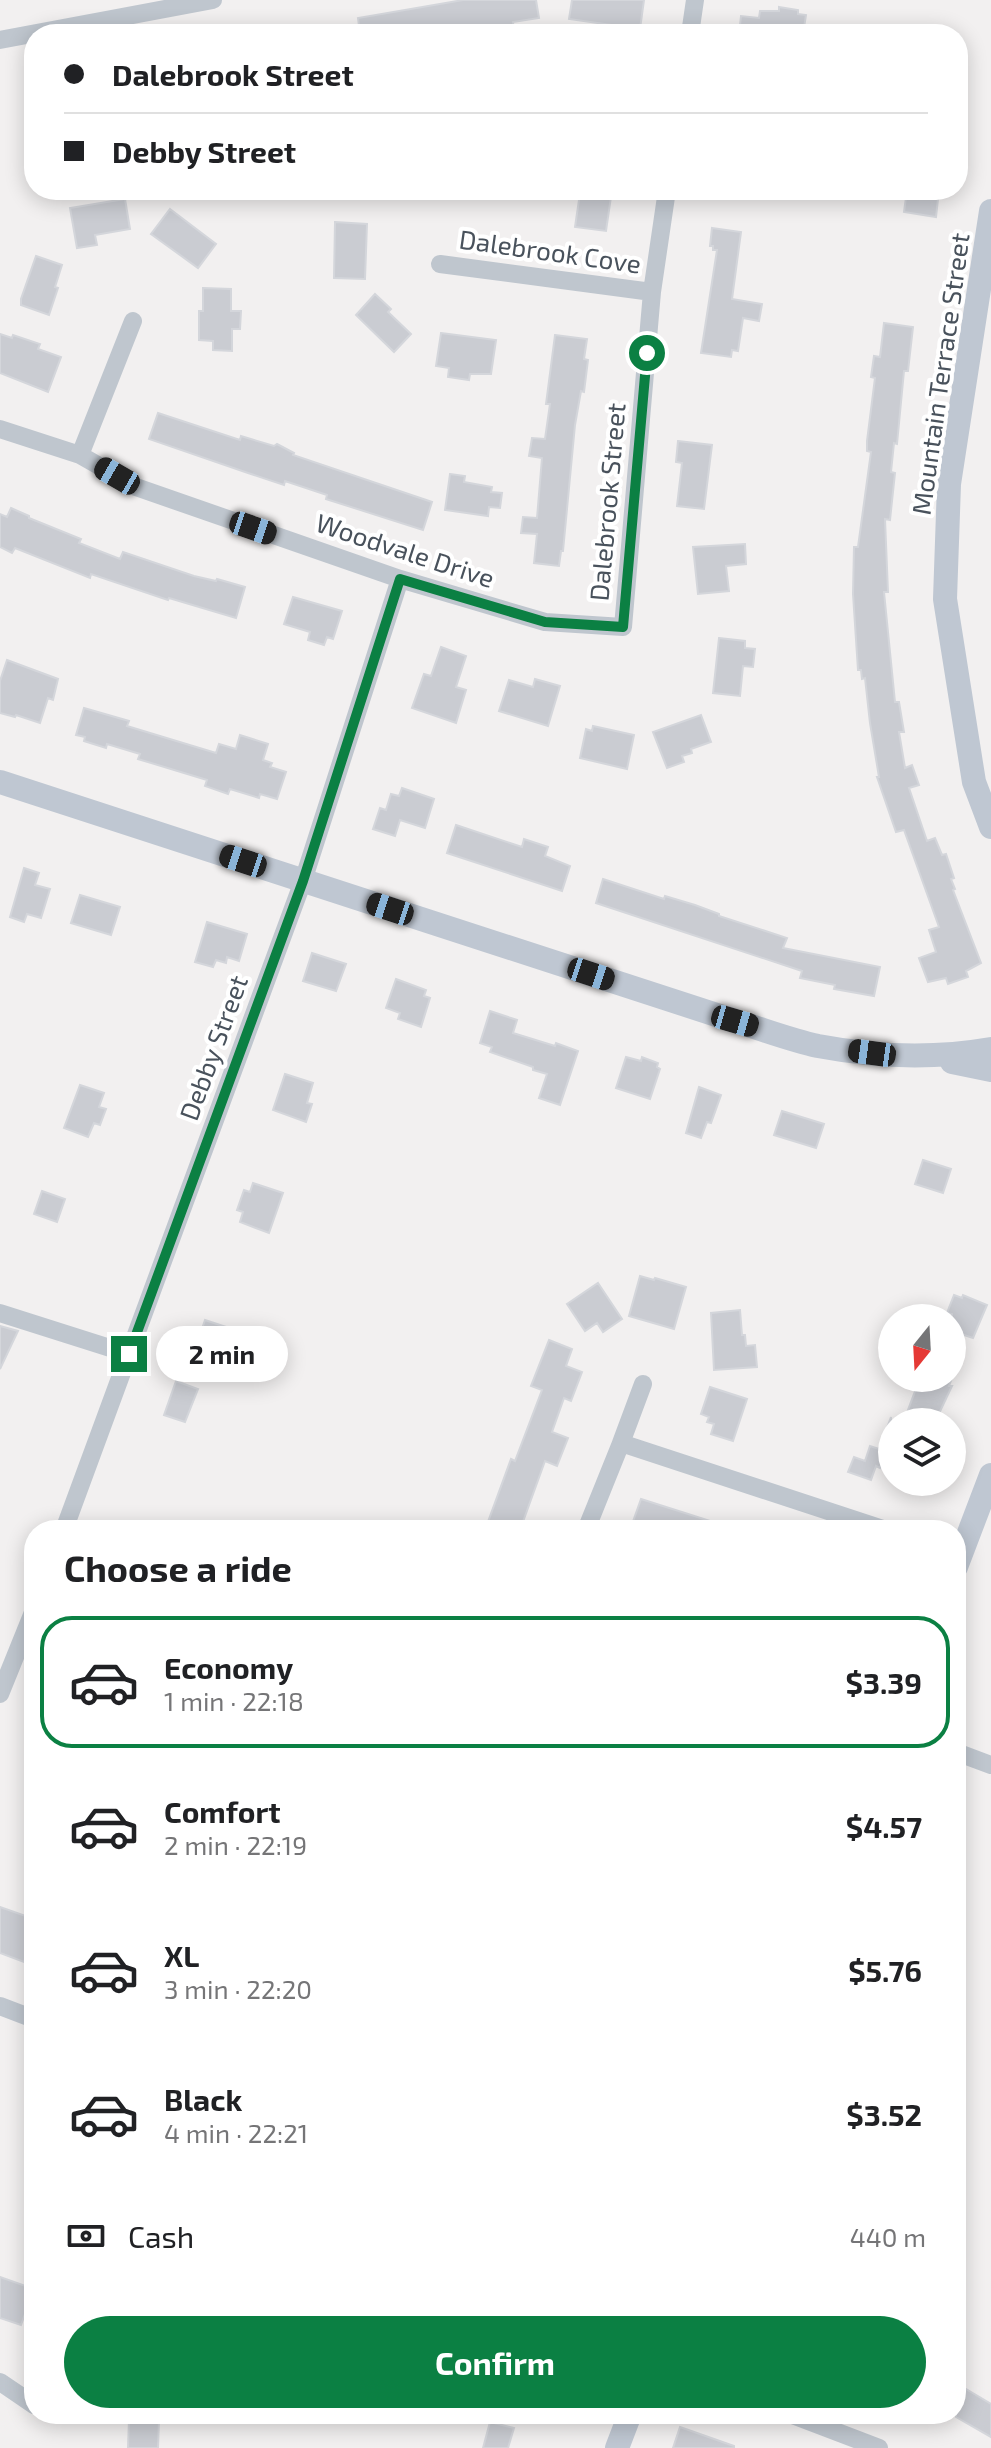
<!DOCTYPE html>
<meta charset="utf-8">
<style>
:root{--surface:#fff;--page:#f6f6f6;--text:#202124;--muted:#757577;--line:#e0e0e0;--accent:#0b8043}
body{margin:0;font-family:"Exo 2",sans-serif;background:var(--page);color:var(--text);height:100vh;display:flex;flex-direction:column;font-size:30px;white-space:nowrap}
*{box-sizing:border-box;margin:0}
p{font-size:26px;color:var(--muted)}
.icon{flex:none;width:44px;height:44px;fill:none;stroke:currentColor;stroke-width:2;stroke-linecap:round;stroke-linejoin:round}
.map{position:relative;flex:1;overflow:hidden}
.side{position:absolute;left:24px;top:1520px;width:942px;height:904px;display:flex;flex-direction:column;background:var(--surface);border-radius:32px;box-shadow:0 4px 20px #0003}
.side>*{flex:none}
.banner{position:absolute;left:24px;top:24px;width:944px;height:176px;border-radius:32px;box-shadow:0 4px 20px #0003;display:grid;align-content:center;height:176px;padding:0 40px;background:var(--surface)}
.needle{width:52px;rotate:198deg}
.controls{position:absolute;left:878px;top:1304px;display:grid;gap:16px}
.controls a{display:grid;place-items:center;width:88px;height:88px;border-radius:50%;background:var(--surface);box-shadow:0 4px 20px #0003;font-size:40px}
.end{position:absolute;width:36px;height:36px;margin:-18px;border:10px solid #0b8043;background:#fff;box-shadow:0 0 0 4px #fff}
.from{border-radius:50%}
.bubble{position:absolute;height:56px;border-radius:28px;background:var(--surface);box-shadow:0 4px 20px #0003;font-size:26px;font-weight:700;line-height:56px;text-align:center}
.car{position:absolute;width:24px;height:48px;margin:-24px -12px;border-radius:10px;box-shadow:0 0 6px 2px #0007;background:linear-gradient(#222 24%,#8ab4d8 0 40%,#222 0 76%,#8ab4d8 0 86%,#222 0)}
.banner b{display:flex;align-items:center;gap:28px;height:76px;font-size:30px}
.banner b+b{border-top:2px solid var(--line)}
.banner i{width:20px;height:20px;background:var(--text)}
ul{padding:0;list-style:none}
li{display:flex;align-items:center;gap:24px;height:132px;margin:0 16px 12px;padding:0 24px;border:4px solid transparent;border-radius:32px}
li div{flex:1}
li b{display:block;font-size:30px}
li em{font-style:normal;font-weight:700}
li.on{border-color:var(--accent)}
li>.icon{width:72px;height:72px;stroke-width:1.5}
h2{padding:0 40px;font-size:36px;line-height:96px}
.pay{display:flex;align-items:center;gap:20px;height:88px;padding:0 40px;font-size:30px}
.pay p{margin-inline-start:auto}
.primary-button{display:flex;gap:16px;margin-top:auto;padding:16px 40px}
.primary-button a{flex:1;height:92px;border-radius:48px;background:var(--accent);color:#fff;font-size:32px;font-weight:700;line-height:92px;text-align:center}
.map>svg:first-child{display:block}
.building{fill:#caccd2;stroke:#d4d6db;stroke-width:2}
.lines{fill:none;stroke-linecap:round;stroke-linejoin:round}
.street{stroke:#bfc6ce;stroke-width:18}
.secondary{stroke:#bfc7d2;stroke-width:24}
.route{stroke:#0b8043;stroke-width:10}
.labels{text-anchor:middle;stroke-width:8;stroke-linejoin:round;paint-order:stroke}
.street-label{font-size:26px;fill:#49525c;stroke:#fff}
</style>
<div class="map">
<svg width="991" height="2448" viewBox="0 0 991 2448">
<rect width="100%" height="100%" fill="#f2f0f0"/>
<path class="building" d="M463 0H536L539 18 513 22 514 31 496 34 495 28 485 30 484 27 444 34H360L358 18Z
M572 0H644L640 29 569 19Z
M779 7 798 10V14L806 15 803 34H739L741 16 759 18 760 11H779Z
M586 190H612L606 231 575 227 579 200Z
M907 190H939L936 217 904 212Z
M125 199 130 229 95 235 97 245 77 248 70 208Z
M170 209 216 244 198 268 151 234Z
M335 222 367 224 365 279 334 278Z
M712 228 741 232 732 299 762 304 759 321 743 318 738 351 732 350 731 357 701 353 717 250H713V246H710Z
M36 256 62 265 55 287 58 288 49 315 21 305V299Z
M203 288 231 289V311H241L240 329H232V351L213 350V341L199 340V311H203Z
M375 294 391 309 388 312 411 334 394 352 356 315Z
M884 323 913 327 908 371H904L897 444 894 443 891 472 895 473 890 520 885 519 888 592H884L895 702H899L904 732H899L905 768 912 765 919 785 909 788 927 841 935 838 942 855 946 854 954 878 951 879 955 889 953 890 981 963 966 971 968 977 948 984 946 978 928 982 919 958 936 952 929 930 939 927 904 830 896 832 877 777H879L870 723 865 678 862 679 861 670H858L853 594 854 547H858L871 452 867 451V441L875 378 871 377 874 356 880 357Z
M441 333 496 340 491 374H470L469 380 448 377 449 368 436 366Z
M0 334 12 338 13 335 40 344 38 349 61 357 48 392 0 373Z
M555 335 587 339 584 359 588 360 584 392 581 391 575 425 563 551H561L559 566 534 563 537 534 521 533 523 517 537 518 542 458 529 456 532 438 545 439 550 404H546Z
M158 413 240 440 241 436 274 446 277 444 294 453 293 455 432 502 423 530 326 499 327 495 285 481 284 485 248 473 149 439Z
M678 441 712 445 704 509 677 506 682 463 676 462Z
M450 474 465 476 464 482 492 487 491 492 502 493 500 508 489 507 488 516 445 510Z
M11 508 29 516V518L81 539 79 543 120 559 123 552 194 576 216 581 217 579 245 587 236 618 169 598 168 600 91 574 90 578 15 548 12 553 0 547V514L7 517Z
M745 544 746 564 726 566 729 591 698 594 693 547Z
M293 597 342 611 333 639 327 637 324 645 308 640 310 632 284 624Z
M719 638 745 641V648L755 649 753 667 743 666 740 696 713 693Z
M441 647 466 656 456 687 466 690 456 723 412 708 424 674 431 676Z
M7 660 58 679 53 700 48 698 40 723 16 715 15 717 0 713V681Z
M535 679 560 686 548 726 499 711 509 680 533 687Z
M84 708 129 721 127 726 216 753 219 744 236 749 240 735 268 744 263 760 272 763 270 767 286 772 277 799 260 794 259 798 230 789 228 794 205 786 207 780 138 759 140 754 107 744 106 748 84 741 85 737 76 735Z
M701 715 711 742 691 749 692 753 682 756 684 762 667 768 653 732Z
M593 726 634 735 627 769 580 758 586 729 592 731Z
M402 788 434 799 425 828 400 820 395 836 373 829 380 808 386 810 391 794 399 796Z
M456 825 522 847 524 839 548 847 545 856 570 866 562 891 447 853Z
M24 868 39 873 35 885 50 889 41 918 27 914 24 922 10 917Z
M603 879 664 899 665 896 695 905 719 914V916L787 938 783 948 880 967 874 996 834 989 835 985 800 978 802 971 596 903Z
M80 895 120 907 111 935 71 923Z
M207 922 247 934 239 961 227 957 226 963 216 960 213 967 195 962Z
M312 953 346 964 336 991 303 981Z
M396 979 426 990 424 996 430 998 421 1027 398 1019 400 1013 386 1008Z
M490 1011 517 1020 513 1033 555 1046 556 1043 578 1051 560 1105 539 1098 547 1074 533 1070V1067L490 1052 492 1047 480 1043Z
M626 1057 641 1061 642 1057 658 1063 657 1067 660 1069 650 1099 616 1088Z
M285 1074 313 1083 307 1103 312 1104 306 1122 273 1110Z
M80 1085 104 1093 99 1107 106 1109 100 1125 94 1123 88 1137 64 1128Z
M699 1087 721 1095 711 1123 707 1122 701 1138 686 1133Z
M782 1111 824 1124 816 1148 774 1135Z
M923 1160 951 1169 943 1193 915 1184Z
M253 1183 283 1193 269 1233 240 1222 243 1212 237 1210 244 1190 250 1192Z
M42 1191 65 1199 57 1222 34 1214Z
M640 1276 654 1280 655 1278 686 1287 674 1329 629 1316Z
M598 1283 622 1319 603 1332 597 1323 585 1331 567 1304Z
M954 1295 962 1298 963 1295 987 1305 973 1338 952 1331V1314L947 1313Z
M740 1310 742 1335H745L746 1346 755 1345 757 1367 714 1370 711 1313Z
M205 1320 226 1327 214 1362 193 1355Z
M0 1326 18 1331 0 1369Z
M549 1340 572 1349 566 1366 582 1372 571 1401 564 1398 552 1432 568 1438 557 1466 545 1461 520 1530H485L511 1459 515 1461 542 1390 531 1386Z
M920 1378H952L949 1386H952L936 1420 908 1410Z
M176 1381 198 1389 185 1422 164 1415Z
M710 1387 747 1399 733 1441 711 1434 714 1424 707 1422 709 1417 701 1414Z
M891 1417 892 1469 881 1465 880 1468 876 1466 871 1480 848 1472 854 1457 865 1461 870 1446 879 1449Z
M641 1499 729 1527 728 1530H630Z
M0 1907 34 1919V1962L25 1959 24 1962 0 1953Z
M0 2277 34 2289 21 2325 0 2318Z
M956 2383 991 2404V2437L956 2417Z
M129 2419 159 2420 158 2448H128Z
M490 2422 514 2428 508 2448H483Z
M680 2427 734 2446V2448H673Z"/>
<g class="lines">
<path class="street" d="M690 34 695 0
M0 40 213 0
M440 264 652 292
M0 429 80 455 136 487 400 579 545 622 623 627 652 292 667 190
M80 455 133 321
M0 1313 129 1354
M621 1443 643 1384
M64 1530 303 881 400 579
M586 1530 621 1443 886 1530
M0 1694 34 1610
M956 1752 991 1765
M0 2006 34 2019
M0 2382 34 2405
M790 2414 879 2448"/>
<path class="secondary" d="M991 211 949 484 945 599 974 782 991 827
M0 782 735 1021C762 1029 790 1040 818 1046 876 1057 933 1059 991 1049
M952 1062 991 1070
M956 1567 991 1475
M617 2448 630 2414"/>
</g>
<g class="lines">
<path class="route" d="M129 1354 303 881 400 579 545 622 623 627 647 353"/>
</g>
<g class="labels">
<g class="street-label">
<text transform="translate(550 252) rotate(8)" y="9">Dalebrook Cove</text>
<text transform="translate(941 374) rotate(-82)" y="9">Mountain Terrace Street</text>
<text transform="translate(608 502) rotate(-85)" y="9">Dalebrook Street</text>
<text transform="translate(405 551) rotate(18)" y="9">Woodvale Drive</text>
<text transform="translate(214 1048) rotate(-70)" y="9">Debby Street</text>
</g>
</g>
</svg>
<div class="controls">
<a><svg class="needle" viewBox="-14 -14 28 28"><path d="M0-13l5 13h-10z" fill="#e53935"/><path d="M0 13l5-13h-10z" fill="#757577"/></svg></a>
<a><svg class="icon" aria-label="layers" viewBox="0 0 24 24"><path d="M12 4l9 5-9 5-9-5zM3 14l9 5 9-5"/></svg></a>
</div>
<i class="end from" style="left:647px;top:353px"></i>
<i class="end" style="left:129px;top:1354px"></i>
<div class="bubble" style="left:156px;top:1326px;width:132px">2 min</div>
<i class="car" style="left:117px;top:476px;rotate:300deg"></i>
<i class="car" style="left:253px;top:528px;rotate:109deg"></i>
<i class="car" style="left:243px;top:861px;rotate:288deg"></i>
<i class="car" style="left:390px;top:909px;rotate:288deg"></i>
<i class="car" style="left:591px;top:974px;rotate:108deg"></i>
<i class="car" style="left:735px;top:1021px;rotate:106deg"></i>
<i class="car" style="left:872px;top:1053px;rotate:278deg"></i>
<div class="banner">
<b><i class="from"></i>Dalebrook Street</b>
<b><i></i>Debby Street</b>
</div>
<section class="side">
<h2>Choose a ride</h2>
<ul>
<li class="on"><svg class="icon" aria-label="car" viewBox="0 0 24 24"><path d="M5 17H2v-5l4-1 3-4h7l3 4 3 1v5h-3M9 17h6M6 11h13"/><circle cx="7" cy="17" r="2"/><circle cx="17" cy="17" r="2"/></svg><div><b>Economy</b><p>1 min · 22:18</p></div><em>$3.39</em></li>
<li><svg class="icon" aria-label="car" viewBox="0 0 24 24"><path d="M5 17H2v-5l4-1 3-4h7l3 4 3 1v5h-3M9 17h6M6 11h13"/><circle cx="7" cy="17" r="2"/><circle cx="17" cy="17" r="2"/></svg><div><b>Comfort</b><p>2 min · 22:19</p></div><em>$4.57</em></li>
<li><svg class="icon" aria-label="car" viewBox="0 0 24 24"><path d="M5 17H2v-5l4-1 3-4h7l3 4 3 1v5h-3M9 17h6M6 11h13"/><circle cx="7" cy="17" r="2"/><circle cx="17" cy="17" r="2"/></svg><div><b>XL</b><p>3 min · 22:20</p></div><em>$5.76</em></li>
<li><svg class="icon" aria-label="car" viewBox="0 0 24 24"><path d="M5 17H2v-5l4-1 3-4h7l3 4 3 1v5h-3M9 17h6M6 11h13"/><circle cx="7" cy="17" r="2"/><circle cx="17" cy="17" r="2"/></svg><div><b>Black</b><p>4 min · 22:21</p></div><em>$3.52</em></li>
</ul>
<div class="pay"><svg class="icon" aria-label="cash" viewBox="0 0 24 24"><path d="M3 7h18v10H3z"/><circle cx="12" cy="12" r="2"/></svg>Cash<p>440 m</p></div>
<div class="primary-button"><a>Confirm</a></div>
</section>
</div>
